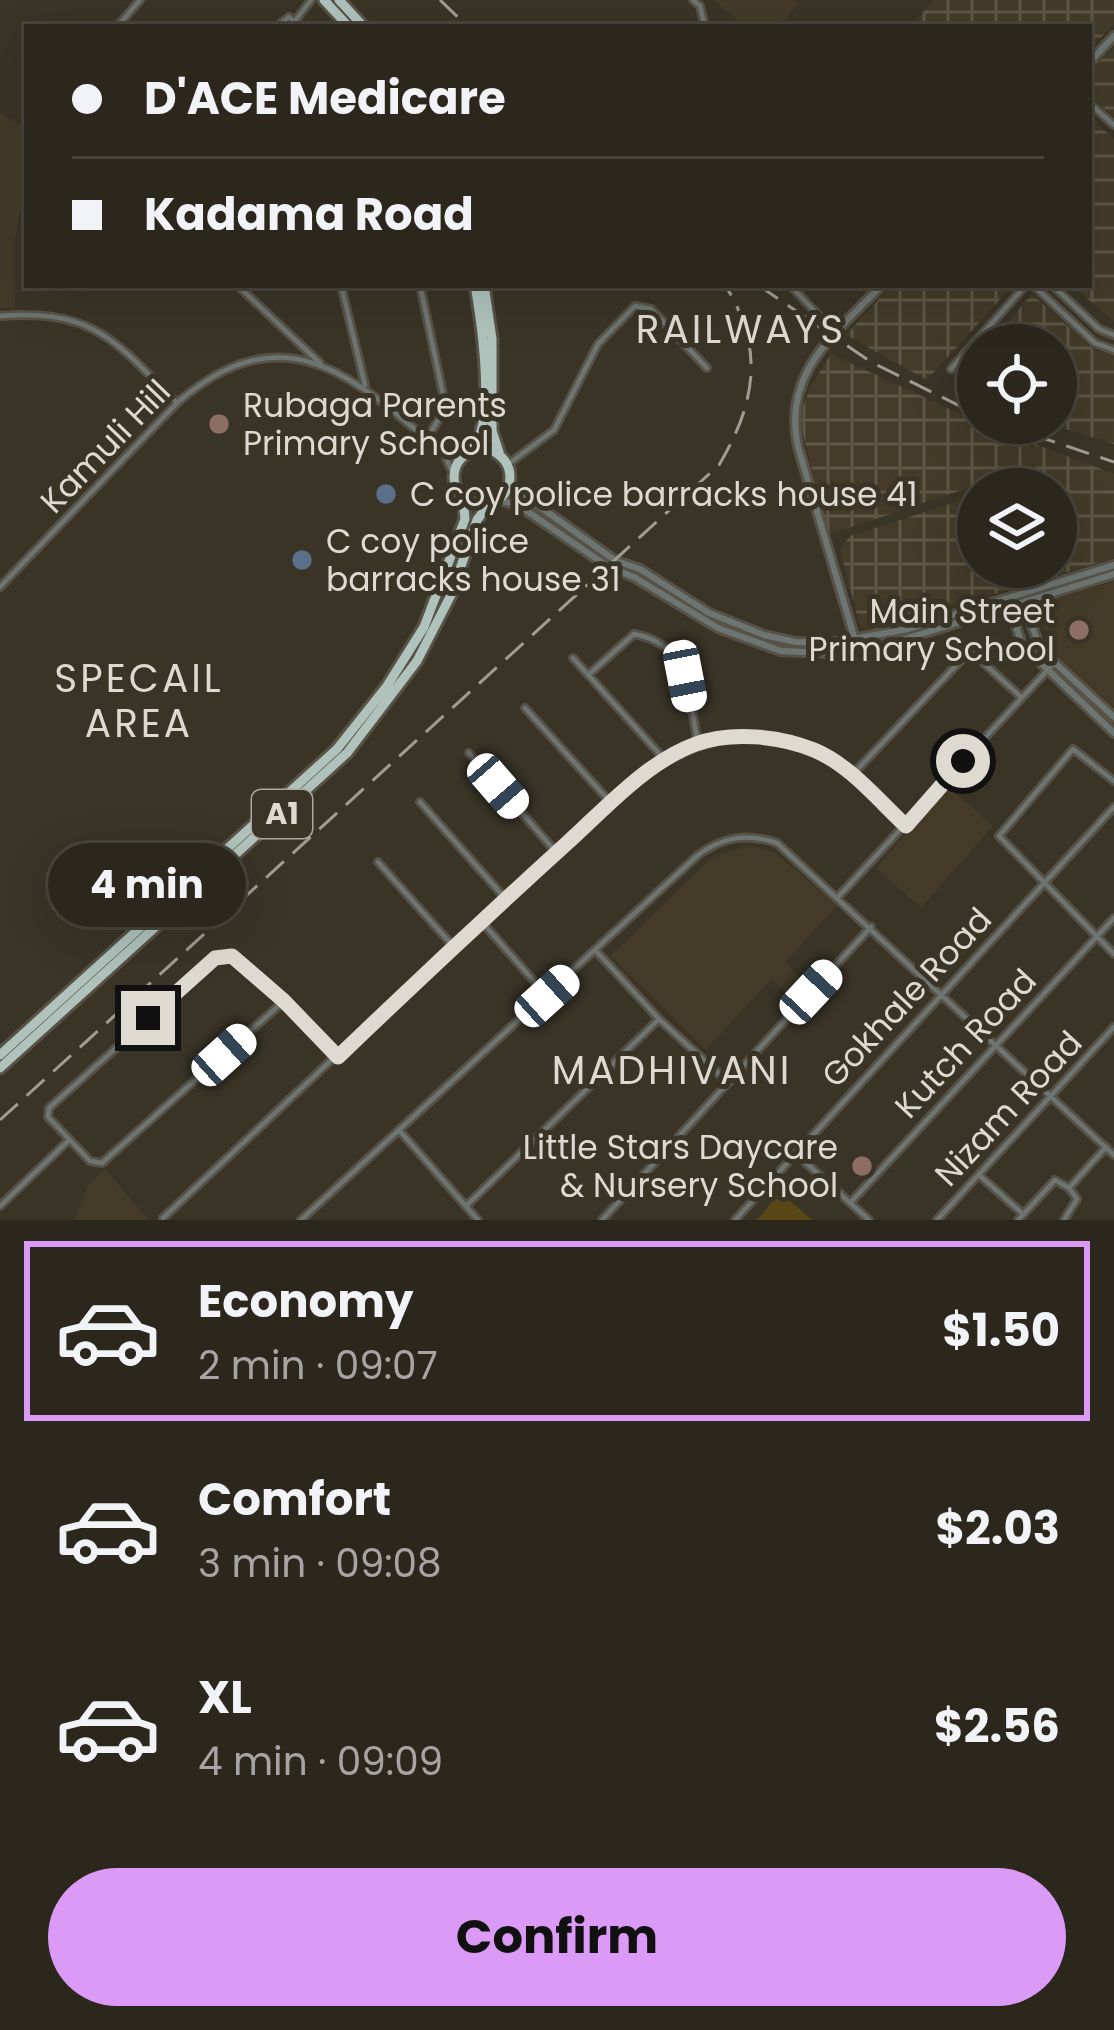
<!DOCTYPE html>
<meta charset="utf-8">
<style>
:root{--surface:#2c271d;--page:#342f26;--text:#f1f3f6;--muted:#a6a5a4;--line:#48443b;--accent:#da9af6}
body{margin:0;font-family:Poppins,sans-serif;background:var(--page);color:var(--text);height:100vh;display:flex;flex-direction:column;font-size:45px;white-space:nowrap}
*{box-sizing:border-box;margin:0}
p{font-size:39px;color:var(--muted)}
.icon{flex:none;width:66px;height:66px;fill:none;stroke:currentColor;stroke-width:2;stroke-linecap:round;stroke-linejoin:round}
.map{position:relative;height:1220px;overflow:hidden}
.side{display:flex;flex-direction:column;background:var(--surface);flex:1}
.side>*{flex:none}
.banner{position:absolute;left:24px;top:24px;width:1068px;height:264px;border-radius:0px;box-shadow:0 12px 48px #0002,0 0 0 3px var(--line);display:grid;align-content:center;height:264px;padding:0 48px;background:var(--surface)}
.buttons{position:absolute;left:957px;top:324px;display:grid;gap:24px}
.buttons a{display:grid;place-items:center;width:120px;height:120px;border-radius:50%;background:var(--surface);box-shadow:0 12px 48px #0002,0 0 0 3px var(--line);font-size:60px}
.end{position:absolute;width:54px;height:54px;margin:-27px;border:15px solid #dedad2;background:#111;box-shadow:0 0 0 6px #111}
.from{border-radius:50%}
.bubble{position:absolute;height:84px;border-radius:42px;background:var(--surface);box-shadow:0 12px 48px #0002,0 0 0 3px var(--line);font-size:39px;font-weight:700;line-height:84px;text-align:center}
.car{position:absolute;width:36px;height:72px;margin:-36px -18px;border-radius:15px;box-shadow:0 0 9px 3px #0007;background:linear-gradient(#fff 24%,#345 0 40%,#fff 0 76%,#345 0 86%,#fff 0)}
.banner b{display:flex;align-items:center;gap:42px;height:114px;font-size:45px}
.banner b+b{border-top:3px solid var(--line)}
.banner i{width:30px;height:30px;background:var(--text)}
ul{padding:21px 0 0;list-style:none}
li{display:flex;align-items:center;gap:36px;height:180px;margin:0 24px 18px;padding:0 24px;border:6px solid transparent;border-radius:0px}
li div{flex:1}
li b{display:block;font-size:45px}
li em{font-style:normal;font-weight:700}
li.on{border-color:var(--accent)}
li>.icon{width:108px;height:108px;stroke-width:1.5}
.primary-button{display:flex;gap:24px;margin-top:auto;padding:24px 48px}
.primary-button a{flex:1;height:138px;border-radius:72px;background:var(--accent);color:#111;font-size:48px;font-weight:700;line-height:138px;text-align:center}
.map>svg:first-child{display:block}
.built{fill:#433b28}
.industrial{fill:url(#industrial-grid)}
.garden{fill:#594717}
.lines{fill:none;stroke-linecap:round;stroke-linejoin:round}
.minor-casing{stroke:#585246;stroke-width:10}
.tertiary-casing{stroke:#585246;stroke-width:12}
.trunk-casing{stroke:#585246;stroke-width:15}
.minor{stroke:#6d7573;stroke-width:4.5}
.tertiary{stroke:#6d7573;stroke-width:6}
.trunk{stroke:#afc2bc;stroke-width:9}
.rail{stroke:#a09c92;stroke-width:3;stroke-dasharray:24 12;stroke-linecap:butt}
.route{stroke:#dedad2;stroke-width:15}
.education-dot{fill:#8d6e63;stroke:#3a3427;stroke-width:4.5}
.service-dot{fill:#5c6f8a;stroke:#3a3427;stroke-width:4.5}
.labels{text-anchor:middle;stroke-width:10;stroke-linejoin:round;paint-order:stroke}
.shield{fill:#3a3427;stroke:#ada89f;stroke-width:3}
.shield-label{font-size:30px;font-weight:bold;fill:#dedad2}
.poi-label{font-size:33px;fill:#dedad2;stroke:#3a3427;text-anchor:start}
.street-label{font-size:33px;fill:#dedad2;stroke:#3a3427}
.quarter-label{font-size:39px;letter-spacing:3px;fill:#dedad2;stroke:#3a3427}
</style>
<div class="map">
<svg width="1114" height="1220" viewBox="0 0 1114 1220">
<defs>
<pattern id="industrial-grid" width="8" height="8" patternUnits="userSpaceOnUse" patternTransform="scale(3)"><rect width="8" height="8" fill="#433b28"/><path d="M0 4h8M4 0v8" fill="none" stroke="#5e5746"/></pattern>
</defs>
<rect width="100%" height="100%" fill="#3a3427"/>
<path class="built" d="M714 0H793L798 4 778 27H745Z
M0 113 27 129V176L14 245 15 308H0Z
M1114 581V707L1055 655 1034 605Z
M948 786 993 826 921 908 876 868Z
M747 846 773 851 837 905 785 963 808 984 794 999 771 979 706 1050 610 956 713 857Z
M105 1169 149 1220H74L88 1185Z"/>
<path class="industrial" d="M934 0H1114V24L1089 50V27H911Z
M1114 47V117L1089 95V72Z
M1089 117 1114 139V321L1071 285H1089Z
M892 285H1013L927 380 846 335Z
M1032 294 1094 350 1114 354V444L1047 423H1056V345H988Z
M831 354 1034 448 1035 444 1114 474V558L872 631 860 626 840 550 850 536 978 495V567H1056V489H997L1036 476 1034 459 1033 466 828 535 799 418 810 387Z"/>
<path class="garden" d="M780 1192 812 1220H757Z"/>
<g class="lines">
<defs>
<path id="minor" d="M693 0 700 6 705 27
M295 21 311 0
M117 27 140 0
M276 27 289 17 301 27
M1089 103 1114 125
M237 285 320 363
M341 285 365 385
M420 285 444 399 441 415 427 439
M790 285 835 333
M1033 285 1095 343 1114 350
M1052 285 1099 329 1114 335
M0 316C95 309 115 341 177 403
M951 369 1026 285
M507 465 554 430 598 344 635 306 651 309 707 368
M453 473 444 454 458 460
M0 587 177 403C286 308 357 380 444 454
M573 658 665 760
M588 675 634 634C691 644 688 697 698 743
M525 708 612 804
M469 753 556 852
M852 775 966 655 976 656 1021 697
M1114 781 1073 749 999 836 1114 954
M420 802 504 897
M378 862 453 946
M838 897 1054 663
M481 921 547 996
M597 952 659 1019 728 1082
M284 1001 102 1163 90 1161 48 1117 49 1108 219 956C253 955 313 1032 338 1057
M399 1130 478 1220
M795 1153 869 1220
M979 1175 1023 1214
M1069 1188 1106 1147
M851 1202 1114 918
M0 1206 69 1140
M466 1206 659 1019
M163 1218 453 946 638 780C691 741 757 719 821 753 853 771 879 800 906 826
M301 1220 698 855C724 836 748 833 777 843L1114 1155
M602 1220 871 927
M735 1220 1114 807
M937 1220 1114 1027
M1018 1220 1055 1180 1069 1188 1077 1199 1064 1220"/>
<path id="tertiary" d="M1089 63 1114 36
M509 485 616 561 640 569 709 613 764 635 796 642 831 643 908 629 1114 565
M498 500 518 505 610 568 634 577 718 628 781 651 829 653 889 644 1114 574
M1023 602 1041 650 1114 717
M1009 604 1022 645 1114 733
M858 650 798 447C782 372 835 334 882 285"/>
<path id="trunk" d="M324 0 349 27
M339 0 364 27
M484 285 492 339V431L499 452
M472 448C497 422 481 320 475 285
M454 477a28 28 0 1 1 56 0a28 28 0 1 1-56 0Z
M0 1055 337 749 387 686 424 627 465 519 463 499
M0 1068 347 753 417 661 451 595 477 520 489 504"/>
</defs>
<use href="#minor" class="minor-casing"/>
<use href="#tertiary" class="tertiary-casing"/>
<use href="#trunk" class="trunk-casing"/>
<use href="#minor" class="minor"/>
<use href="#tertiary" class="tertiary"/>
<use href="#trunk" class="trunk"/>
<path class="rail" d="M440 0 468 27
M758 285 871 362 978 415
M998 423 1114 462
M0 1120 719 465C756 403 765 348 725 285"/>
</g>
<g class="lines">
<path class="route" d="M148 1018 215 958 232 956 284 1001 338 1057C413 985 489 914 566 844 605 809 646 762 696 744 731 731 780 736 814 750 850 765 878 800 906 826L963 761"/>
</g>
<g class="education-dot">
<circle cx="219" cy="424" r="12"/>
<circle cx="1079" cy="630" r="12"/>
<circle cx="862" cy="1166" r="12"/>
</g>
<g class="service-dot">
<circle cx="386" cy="494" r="12"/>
<circle cx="302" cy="560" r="12"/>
</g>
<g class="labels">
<rect class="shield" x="252" y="790" width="60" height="48" rx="9"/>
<g class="shield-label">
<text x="282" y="824">A1</text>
</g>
<g class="poi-label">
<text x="243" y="417">Rubaga Parents<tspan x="243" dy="38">Primary School</tspan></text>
<text x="410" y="506">C coy police barracks house 41</text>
<text x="326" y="553">C coy police<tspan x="326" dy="38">barracks house 31</tspan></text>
<text x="1055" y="623" text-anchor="end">Main Street<tspan x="1055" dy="38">Primary School</tspan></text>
<text x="838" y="1159" text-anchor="end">Little Stars Daycare<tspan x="838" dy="38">&amp; Nursery School</tspan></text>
</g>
<g class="street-label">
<text transform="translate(105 446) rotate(-46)" y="12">Kamuli Hill</text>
<text transform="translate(906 997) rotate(-47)" y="12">Gokhale Road</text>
<text transform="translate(965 1043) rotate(-47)" y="12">Kutch Road</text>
<text transform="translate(1008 1108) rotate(-47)" y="12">Nizam Road</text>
</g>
<g class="quarter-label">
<text x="741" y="343">RAILWAYS</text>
<text x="139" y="692">SPECAIL<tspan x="139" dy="45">AREA</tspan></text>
<text x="672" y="1084">MADHIVANI</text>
</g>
</g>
</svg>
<div class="buttons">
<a><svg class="icon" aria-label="locate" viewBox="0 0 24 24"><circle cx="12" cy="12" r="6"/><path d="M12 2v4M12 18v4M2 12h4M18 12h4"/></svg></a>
<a><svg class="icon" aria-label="layers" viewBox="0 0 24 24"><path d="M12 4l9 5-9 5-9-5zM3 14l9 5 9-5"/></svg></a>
</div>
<i class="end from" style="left:963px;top:761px"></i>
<i class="end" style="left:148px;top:1018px"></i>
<div class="bubble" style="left:48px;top:843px;width:198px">4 min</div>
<i class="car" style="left:685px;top:676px;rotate:169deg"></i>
<i class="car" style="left:498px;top:786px;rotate:139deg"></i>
<i class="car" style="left:811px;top:992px;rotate:43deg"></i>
<i class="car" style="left:547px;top:996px;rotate:48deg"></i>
<i class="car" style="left:224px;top:1055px;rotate:48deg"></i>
<div class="banner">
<b><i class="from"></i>D'ACE Medicare</b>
<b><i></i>Kadama Road</b>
</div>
</div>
<section class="side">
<ul>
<li class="on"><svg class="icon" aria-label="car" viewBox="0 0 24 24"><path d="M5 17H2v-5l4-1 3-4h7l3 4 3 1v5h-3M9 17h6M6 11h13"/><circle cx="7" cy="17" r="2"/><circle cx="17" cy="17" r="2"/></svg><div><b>Economy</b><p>2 min · 09:07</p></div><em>$1.50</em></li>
<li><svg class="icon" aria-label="car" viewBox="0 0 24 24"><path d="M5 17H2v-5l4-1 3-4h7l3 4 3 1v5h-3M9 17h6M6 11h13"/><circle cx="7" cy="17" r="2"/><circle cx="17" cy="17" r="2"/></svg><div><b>Comfort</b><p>3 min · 09:08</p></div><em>$2.03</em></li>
<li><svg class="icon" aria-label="car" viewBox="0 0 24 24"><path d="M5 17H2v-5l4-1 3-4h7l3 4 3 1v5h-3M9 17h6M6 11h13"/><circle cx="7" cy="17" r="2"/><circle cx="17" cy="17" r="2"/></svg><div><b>XL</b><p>4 min · 09:09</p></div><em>$2.56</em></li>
</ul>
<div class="primary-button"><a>Confirm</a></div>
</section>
